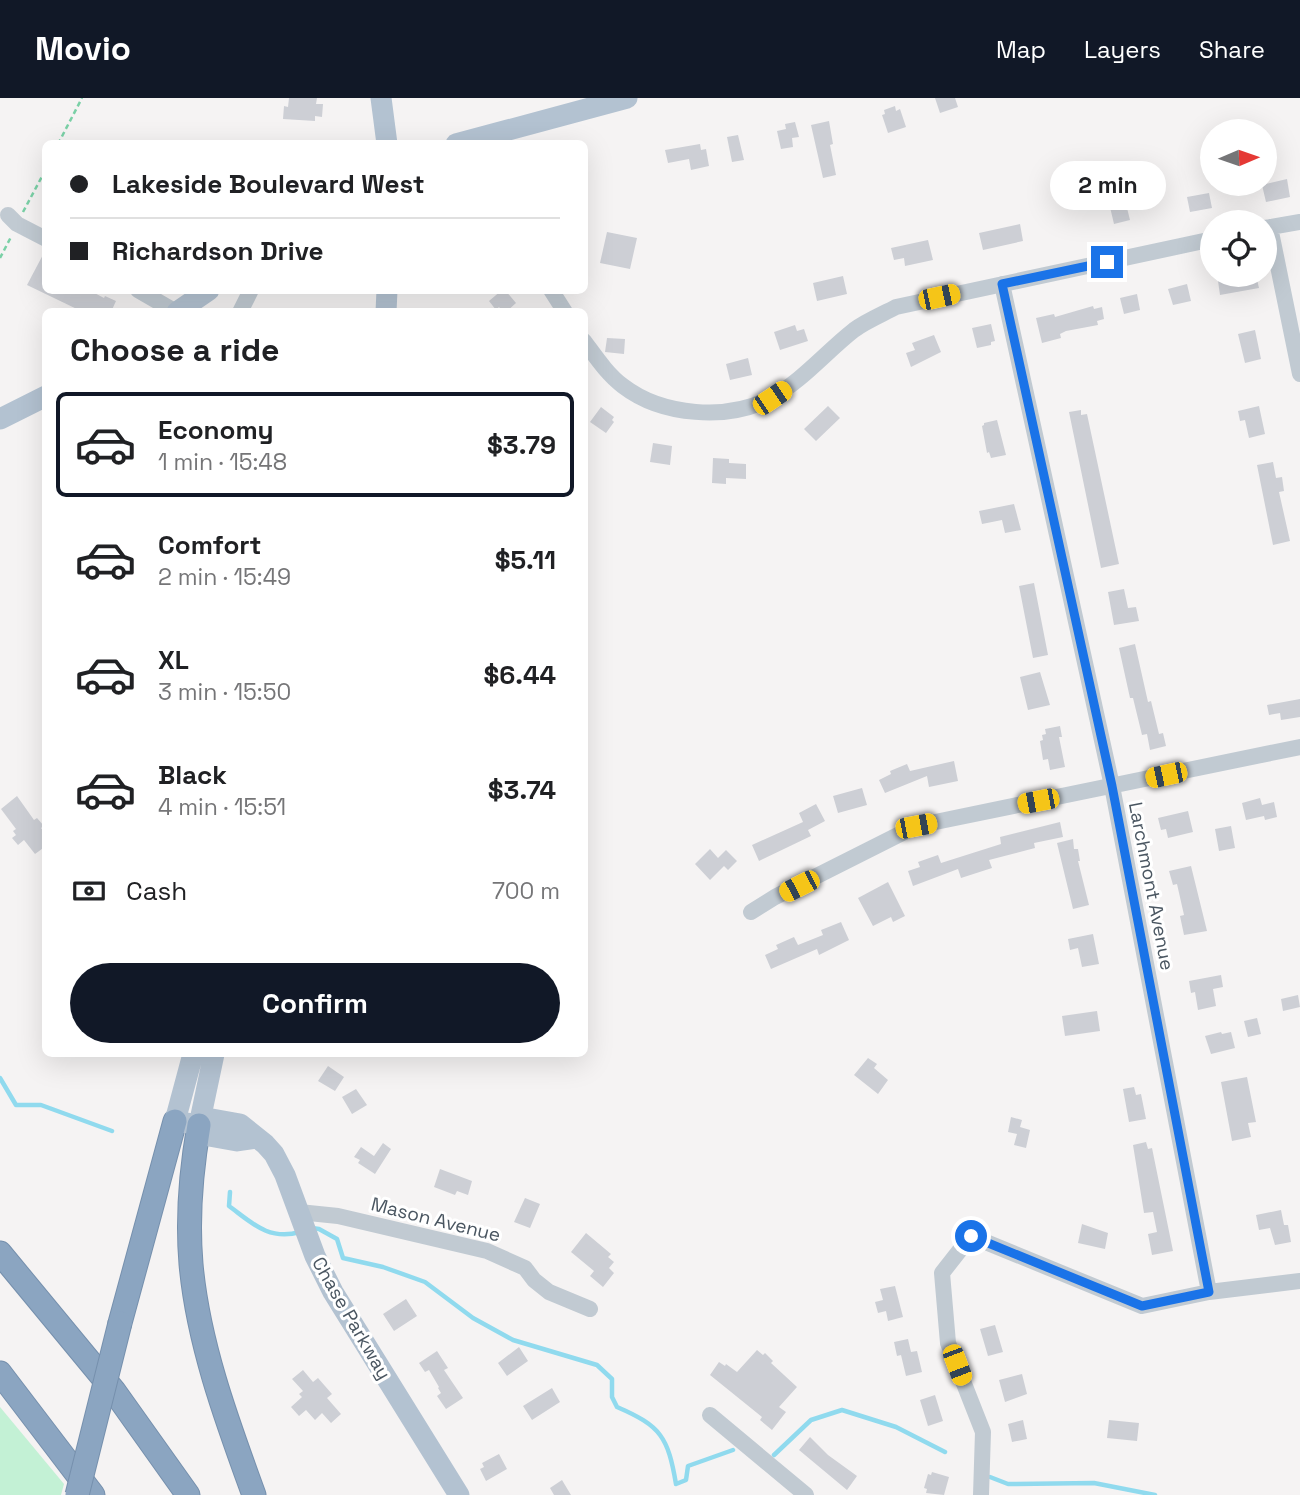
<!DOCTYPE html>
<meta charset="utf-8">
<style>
:root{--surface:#fff;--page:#f6f6f6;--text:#202124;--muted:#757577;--line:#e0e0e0;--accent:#111827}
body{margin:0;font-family:"Space Grotesk",sans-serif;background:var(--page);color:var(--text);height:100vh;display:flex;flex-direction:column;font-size:26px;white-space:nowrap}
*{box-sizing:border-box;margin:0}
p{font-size:23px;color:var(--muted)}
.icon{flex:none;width:38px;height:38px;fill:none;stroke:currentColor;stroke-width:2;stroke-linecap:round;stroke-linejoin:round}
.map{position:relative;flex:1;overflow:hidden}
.details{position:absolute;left:42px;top:210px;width:546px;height:749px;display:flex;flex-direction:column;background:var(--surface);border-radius:10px;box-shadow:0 7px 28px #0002}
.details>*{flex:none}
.hud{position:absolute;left:42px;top:42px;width:546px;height:154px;border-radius:10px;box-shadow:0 7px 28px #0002;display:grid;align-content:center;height:154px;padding:0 28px;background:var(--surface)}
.needle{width:46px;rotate:88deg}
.fabs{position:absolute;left:1200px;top:21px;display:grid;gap:14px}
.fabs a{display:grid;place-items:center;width:77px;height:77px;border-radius:50%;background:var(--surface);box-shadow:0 7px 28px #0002;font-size:35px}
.end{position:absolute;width:32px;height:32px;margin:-16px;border:9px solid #1a73e8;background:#fff;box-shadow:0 0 0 4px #fff}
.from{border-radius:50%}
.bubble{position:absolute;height:49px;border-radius:24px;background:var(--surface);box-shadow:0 7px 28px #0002;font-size:23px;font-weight:600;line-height:49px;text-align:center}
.car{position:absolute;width:21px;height:42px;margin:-21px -10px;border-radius:9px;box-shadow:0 0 5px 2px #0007;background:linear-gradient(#f5c518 24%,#345 0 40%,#f5c518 0 76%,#345 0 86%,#f5c518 0)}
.hud b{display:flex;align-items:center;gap:24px;height:66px;font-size:26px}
.hud b+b{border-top:2px solid var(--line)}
.hud i{width:18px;height:18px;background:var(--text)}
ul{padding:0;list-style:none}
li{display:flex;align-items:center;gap:21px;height:105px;margin:0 14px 10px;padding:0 14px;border:4px solid transparent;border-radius:10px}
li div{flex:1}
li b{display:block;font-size:26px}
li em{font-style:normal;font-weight:600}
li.on{border-color:var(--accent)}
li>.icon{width:63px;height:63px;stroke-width:1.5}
h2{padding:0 28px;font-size:32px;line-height:84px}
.pay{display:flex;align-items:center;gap:18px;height:77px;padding:0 28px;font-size:26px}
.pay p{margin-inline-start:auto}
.button{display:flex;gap:14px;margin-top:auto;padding:14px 28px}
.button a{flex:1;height:80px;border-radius:42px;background:var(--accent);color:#fff;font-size:28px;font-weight:600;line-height:80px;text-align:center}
header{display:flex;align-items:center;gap:42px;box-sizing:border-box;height:98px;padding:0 35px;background:var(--accent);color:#fff}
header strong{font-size:33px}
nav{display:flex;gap:38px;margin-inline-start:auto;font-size:24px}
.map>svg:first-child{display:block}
.green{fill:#c3f1d5}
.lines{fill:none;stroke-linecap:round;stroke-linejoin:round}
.stream{stroke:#90daee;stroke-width:4.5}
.building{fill:#cdcfd5}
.highway-casing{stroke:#7690ad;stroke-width:25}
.path{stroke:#7ad0a6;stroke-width:2.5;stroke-dasharray:5 3.5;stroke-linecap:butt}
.minor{stroke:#c1cad2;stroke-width:16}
.major{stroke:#b3c2d1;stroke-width:21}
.highway{stroke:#8ba5c1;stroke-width:23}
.highway-bridge-casing{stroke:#7690ad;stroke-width:25;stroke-linecap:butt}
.highway-bridge{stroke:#8ba5c1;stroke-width:23}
.route{stroke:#1a73e8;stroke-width:9}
.labels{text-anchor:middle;stroke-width:6;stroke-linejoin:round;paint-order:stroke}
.street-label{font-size:19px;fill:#4a5661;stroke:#fff}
</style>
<header>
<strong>Movio</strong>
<nav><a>Map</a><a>Layers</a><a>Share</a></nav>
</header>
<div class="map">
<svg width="1300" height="1397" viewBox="0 0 1300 1397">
<rect width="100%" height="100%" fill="#f5f3f3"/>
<path class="green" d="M0 1309 64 1386 61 1397H0Z"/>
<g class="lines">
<path class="stream" d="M0 980 16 1007H41L112 1033
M230 1094 229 1108C252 1125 269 1143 300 1134
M312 1130 319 1131 337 1141 343 1160 383 1169 425 1184 473 1220 513 1242 597 1267 612 1281V1299L617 1309C661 1328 668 1339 676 1386L686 1382 688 1368 733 1352
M774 1357 811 1322 842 1312 896 1329 945 1354
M990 1379 1008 1386 1094 1385 1155 1397"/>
</g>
<path class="building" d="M289 0H317L316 6H323L322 19 315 18V23L283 21 284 8 288 9Z
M935 0H955L958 9 940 15Z
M895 8 896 13 900 11 906 29 888 35 882 17 885 16 884 12Z
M829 23 833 46 830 47 836 77 823 80 811 27Z
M795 24 799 39 792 40 793 49 781 51 777 33 786 31 785 26Z
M738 37 744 62 732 64 727 39Z
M700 46 701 52 706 51 709 68 691 72 689 61 668 65 665 52Z
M1287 81 1290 99 1266 104 1262 87Z
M1209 95 1212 110 1190 114 1187 99Z
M1125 102 1130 122 1114 126 1109 105Z
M1020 126 1023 143 983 152 979 135Z
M607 134 637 140 630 171 600 165Z
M928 142 933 162 905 168 904 160 894 162 891 150Z
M46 151V192H89L104 200 105 198 116 203 111 214H83L27 187Z
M1221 177H1242L1243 179 1256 177 1259 190 1220 197 1218 183 1222 182Z
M843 178 847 196 817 203 813 185Z
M1187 186 1191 203 1173 207 1168 191Z
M502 192H505L516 205 506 214H503L499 209 496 212 489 203Z
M1137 196 1140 212 1124 216 1120 200Z
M1093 208 1094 211 1102 209 1104 221 1097 223 1098 227 1066 233 1060 236 1061 240 1042 245 1036 220 1054 216 1055 219Z
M991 226 995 243 991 244V247L977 250 972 230Z
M795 227 797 233 804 231 808 243 780 252 774 234Z
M1255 232 1261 261 1245 265 1238 236Z
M934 237 941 254 911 269 906 255 915 252 912 245Z
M607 240 625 241 624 256 605 254Z
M748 260 752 277 730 282 726 266Z
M828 308 840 320 816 343 804 331Z
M1259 308 1265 336 1249 340 1245 322 1240 323 1238 313Z
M601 309 614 319 612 322 614 324 606 335 590 324Z
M1081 312V317L1087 316 1119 466 1101 470 1069 314Z
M997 322 1006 357 991 360 989 354 987 355 982 328 984 327V325Z
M653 345 672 348 670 367 650 364Z
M713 360 729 361V365L746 366V381L726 380V386L712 385Z
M1273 364 1276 380 1282 379 1284 393 1279 394 1290 443 1273 447 1257 367Z
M1014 406 1021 432 1005 435 1002 422 982 426 979 413Z
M1034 485 1048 557 1033 560 1019 488Z
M1124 491 1128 510 1136 509 1139 523 1114 527 1108 494Z
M1135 546 1148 604 1151 603 1159 636 1163 635 1166 648 1150 652 1147 636 1142 637 1133 600H1130L1119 550Z
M1040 574 1050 607 1028 612 1020 579Z
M1300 601V619L1281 622 1280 615 1269 617 1267 607Z
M1060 628 1062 639H1059L1065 669 1050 672 1048 661 1043 662 1040 643 1043 642 1042 637 1046 636 1045 631Z
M954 663 958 683 929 689 927 678 885 695 879 682 891 676 890 673 907 666 910 673Z
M862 690 867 707 838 715 833 698Z
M17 698 34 722 37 720 44 728 41 730 46 736V748L35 756 24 742 18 747 12 740 16 737 13 733 16 731 1 711Z
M1260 700 1262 707 1274 704 1277 719 1265 722 1264 718 1246 722 1242 705Z
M816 706 825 723 808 732 811 738 759 763 752 747 803 724 799 715Z
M1188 713 1193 734 1168 740 1166 731 1161 732 1158 720Z
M1060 724 1063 739 1034 745 1035 750 989 762 992 770 961 780 958 771 913 788 908 773 920 769 918 764 938 757 941 765 1001 746 1000 739Z
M1231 728 1235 750 1219 753 1215 731Z
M1073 741 1074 751H1078L1080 763H1078L1089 807 1073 811 1057 745Z
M710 751 718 760 726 752 737 763 728 772 724 768 710 782 695 766Z
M1191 768 1207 833 1184 837 1180 818 1184 817 1177 786 1173 787 1169 773Z
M888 784 905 818 893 824 891 819 873 828 858 800Z
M841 824 849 842 819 857 817 851 771 871 765 857 778 851 776 847 794 839 798 847 823 837 821 832Z
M1093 836 1099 866 1082 869 1078 850 1070 852 1068 841Z
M1221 877 1223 889 1213 891 1216 908 1198 912 1195 894 1191 895 1189 883Z
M1298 897 1300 909 1283 913 1281 901Z
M1097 913 1100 933 1065 938 1062 918Z
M1257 920 1261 936 1248 939 1244 923Z
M1221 934 1222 936 1231 934 1235 950 1211 956 1205 938Z
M868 960 877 966 874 970 888 982 878 996 854 977Z
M328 968 344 979 335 993 318 983Z
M1247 979 1256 1024 1248 1025 1251 1039 1232 1043 1221 984Z
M1134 989 1136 997 1141 996 1146 1021 1129 1024 1123 991Z
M356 991 367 1007 352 1016 342 999Z
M1011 1019 1022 1022 1020 1029 1030 1032 1026 1050 1014 1047 1017 1036 1008 1034Z
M1146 1044 1148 1051 1152 1050 1173 1153 1152 1157 1148 1136 1157 1134 1153 1114 1144 1115 1133 1047Z
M383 1045 391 1051 375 1076 358 1065 360 1062 354 1059 361 1049 374 1058Z
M440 1071 472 1083 468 1097 457 1093 455 1097 434 1089Z
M525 1100 540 1106 530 1130 514 1124Z
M1281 1112 1284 1127H1288L1291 1144 1275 1147 1270 1130 1259 1132 1256 1117Z
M1082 1126 1108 1135 1105 1151 1078 1145Z
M586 1135 611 1156 608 1159 614 1164 609 1170 614 1175 603 1189 590 1178 594 1173 571 1154Z
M895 1188 903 1219 888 1223 886 1213 878 1215 875 1204 883 1202 880 1191Z
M406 1201 417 1218 394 1233 383 1216Z
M995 1227 1003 1254 988 1258 980 1231Z
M908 1241 911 1254 917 1253 922 1274 906 1278 901 1257 897 1258 894 1244Z
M519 1249 528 1263 507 1278 498 1265Z
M757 1252 763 1257 765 1255 773 1263 771 1265 797 1289 779 1309 786 1314 772 1332 760 1322 762 1319 710 1277 719 1264 725 1268 726 1266 737 1274Z
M437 1253 448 1270 444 1272 463 1300 446 1311 437 1298 441 1295 438 1290 439 1289 429 1272 425 1274 419 1265Z
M303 1272 313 1284 318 1280 332 1296 327 1300 341 1316 331 1325 322 1315 315 1322 306 1312 299 1318 291 1309 302 1299 299 1296 303 1293 292 1281Z
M1022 1276 1027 1296 1005 1304 999 1282Z
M552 1290 560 1304 532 1322 523 1308Z
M935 1297 943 1323 928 1328 920 1302Z
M1023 1322 1027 1341 1012 1344 1008 1326Z
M1109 1322 1139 1325 1137 1343 1107 1340Z
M810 1339 828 1357 857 1378 847 1392 799 1352Z
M499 1356 507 1371 486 1383 480 1371 484 1369 482 1365Z
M932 1374 949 1379 944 1397 926 1395 927 1391 924 1390 928 1376 931 1377Z
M562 1382 571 1397H554L550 1390Z"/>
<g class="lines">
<defs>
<path id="highway" d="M199 1027C191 1073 187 1119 191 1166 198 1245 227 1323 254 1397
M0 1155 114 1293 188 1397
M120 1225 175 1023
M0 1275 93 1397"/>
</defs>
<use href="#highway" class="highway-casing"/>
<path class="path" d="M58 46 82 0
M23 114 46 71
M0 160 11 139"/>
<path class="minor" d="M8 117 17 126 46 141
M1270 129 1300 276
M1265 130 1300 124
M1002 186 1112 688 1209 1194
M138 192 176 214
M551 192 565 214
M240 214 251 192
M584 243C596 259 607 276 623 288 662 318 728 323 771 300 802 283 826 254 854 232 866 223 883 216 896 209L1213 141
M751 814 775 799 916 728 1300 649
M299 1114 338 1118 487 1153 525 1170 534 1182 549 1194 590 1211
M710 1317 806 1397
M981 1397 983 1334 948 1245 942 1175 971 1138 1142 1208 1209 1194 1300 1183"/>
<path class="major" d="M381 0 387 46
M456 46 627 0
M177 214 209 192
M386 214 387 192
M0 321 46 298
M193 956 175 1023 199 1027 209 1038 237 1043 256 1040
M199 1027 212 1021 240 1026 265 1046 274 1056 285 1077 315 1158 333 1194 459 1397
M199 1027 214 956"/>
<use href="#highway" class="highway"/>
<defs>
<path id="highway-bridge" d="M77 1397 120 1225"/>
</defs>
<use href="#highway-bridge" class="highway-bridge-casing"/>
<use href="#highway-bridge" class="highway-bridge"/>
</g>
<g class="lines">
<path class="route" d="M971 1138 1142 1208 1209 1194 1112 688 1002 186 1107 164"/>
</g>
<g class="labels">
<g class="street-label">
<text transform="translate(1152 788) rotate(79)" y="7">Larchmont Avenue</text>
<text transform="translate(436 1121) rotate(14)" y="7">Mason Avenue</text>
<text transform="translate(352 1220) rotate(60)" y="7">Chase Parkway</text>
</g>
</g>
</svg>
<div class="fabs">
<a><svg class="needle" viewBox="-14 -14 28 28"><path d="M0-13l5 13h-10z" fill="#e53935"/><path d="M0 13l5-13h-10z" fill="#757577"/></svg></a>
<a><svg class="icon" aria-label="locate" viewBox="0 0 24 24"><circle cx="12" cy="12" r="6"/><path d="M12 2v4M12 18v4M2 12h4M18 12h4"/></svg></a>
</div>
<i class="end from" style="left:971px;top:1138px"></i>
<i class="end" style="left:1107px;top:164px"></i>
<div class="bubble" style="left:1050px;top:63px;width:116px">2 min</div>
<i class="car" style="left:939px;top:199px;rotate:78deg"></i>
<i class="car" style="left:772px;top:300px;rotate:56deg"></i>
<i class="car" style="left:1166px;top:677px;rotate:258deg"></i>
<i class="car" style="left:1038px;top:703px;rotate:259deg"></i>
<i class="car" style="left:916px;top:728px;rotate:79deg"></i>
<i class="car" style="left:799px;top:788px;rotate:243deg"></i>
<i class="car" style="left:957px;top:1267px;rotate:159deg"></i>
<div class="hud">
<b><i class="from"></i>Lakeside Boulevard West</b>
<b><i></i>Richardson Drive</b>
</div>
<section class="details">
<h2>Choose a ride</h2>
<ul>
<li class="on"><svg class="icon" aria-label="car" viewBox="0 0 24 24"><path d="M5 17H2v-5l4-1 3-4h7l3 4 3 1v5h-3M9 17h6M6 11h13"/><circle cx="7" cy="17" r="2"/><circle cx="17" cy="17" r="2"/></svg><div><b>Economy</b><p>1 min · 15:48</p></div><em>$3.79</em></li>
<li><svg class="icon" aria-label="car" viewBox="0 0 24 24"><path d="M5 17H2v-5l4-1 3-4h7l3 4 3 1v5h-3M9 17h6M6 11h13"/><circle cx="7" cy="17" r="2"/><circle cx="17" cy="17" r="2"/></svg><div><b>Comfort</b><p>2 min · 15:49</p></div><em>$5.11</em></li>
<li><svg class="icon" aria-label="car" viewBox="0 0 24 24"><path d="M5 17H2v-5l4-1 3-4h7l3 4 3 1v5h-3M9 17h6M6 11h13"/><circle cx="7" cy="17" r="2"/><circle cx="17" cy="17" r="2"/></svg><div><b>XL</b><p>3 min · 15:50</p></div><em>$6.44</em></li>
<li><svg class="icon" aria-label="car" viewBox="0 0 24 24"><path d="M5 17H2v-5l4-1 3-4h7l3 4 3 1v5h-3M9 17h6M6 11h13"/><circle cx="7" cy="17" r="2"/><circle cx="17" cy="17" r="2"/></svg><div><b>Black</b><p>4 min · 15:51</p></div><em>$3.74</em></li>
</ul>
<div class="pay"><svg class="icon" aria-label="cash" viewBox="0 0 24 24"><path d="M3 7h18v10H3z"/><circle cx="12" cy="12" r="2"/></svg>Cash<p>700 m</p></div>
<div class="button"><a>Confirm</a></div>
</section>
</div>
